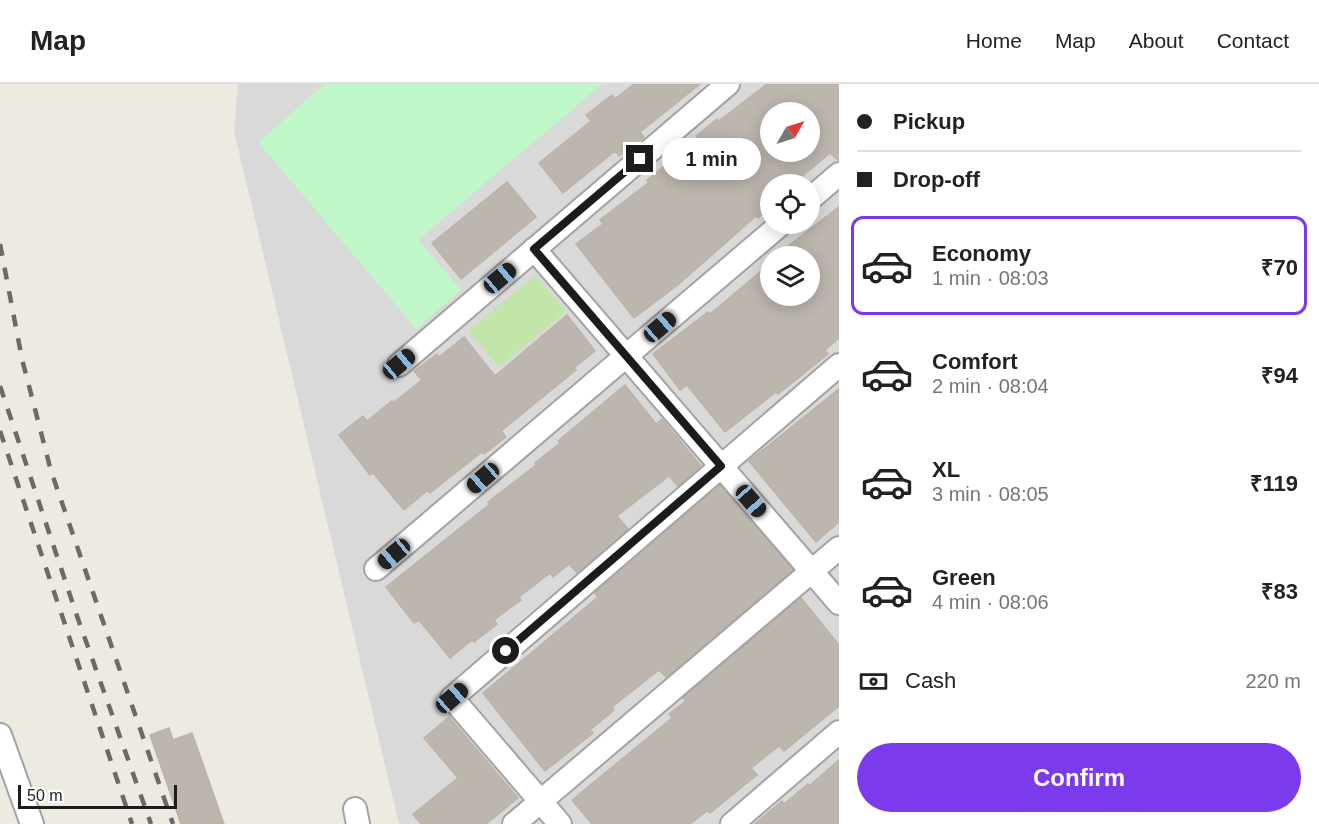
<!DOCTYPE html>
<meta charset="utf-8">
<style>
:root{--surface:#fff;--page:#f6f6f6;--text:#222;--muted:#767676;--line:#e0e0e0;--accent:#7c3aed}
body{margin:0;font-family:Helvetica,sans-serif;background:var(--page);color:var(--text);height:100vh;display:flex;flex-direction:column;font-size:22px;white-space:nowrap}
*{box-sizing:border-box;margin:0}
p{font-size:20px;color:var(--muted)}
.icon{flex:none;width:33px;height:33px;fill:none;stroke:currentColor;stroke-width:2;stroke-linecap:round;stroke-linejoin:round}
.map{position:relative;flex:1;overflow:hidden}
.side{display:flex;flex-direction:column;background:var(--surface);width:480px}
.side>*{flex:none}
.top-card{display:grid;align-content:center;height:132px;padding:0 18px;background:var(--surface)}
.needle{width:39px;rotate:51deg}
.fabs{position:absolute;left:760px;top:18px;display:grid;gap:12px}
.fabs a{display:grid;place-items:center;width:60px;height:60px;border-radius:50%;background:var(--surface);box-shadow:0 3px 15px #0003;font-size:30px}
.scale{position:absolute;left:18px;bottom:15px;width:159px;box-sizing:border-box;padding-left:6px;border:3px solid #1c1c1c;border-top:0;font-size:16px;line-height:21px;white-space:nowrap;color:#1c1c1c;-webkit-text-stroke:4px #fff;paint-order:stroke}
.end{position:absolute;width:27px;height:27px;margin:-14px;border:8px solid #1c1c1c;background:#fff;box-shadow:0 0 0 3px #fff}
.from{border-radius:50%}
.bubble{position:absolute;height:42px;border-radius:21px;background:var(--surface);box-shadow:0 3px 15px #0003;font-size:20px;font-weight:700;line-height:42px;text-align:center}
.car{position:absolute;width:18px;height:36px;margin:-18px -9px;border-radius:8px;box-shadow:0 0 4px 2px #0007;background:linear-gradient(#222 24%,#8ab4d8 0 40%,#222 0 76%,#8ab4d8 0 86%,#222 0)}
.top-card b{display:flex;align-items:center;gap:21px;height:57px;font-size:22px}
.top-card b+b{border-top:2px solid var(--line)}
.top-card i{width:15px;height:15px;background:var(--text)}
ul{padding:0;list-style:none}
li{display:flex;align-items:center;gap:18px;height:99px;margin:0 12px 9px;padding:0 6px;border:3px solid transparent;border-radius:12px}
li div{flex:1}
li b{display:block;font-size:22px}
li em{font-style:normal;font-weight:700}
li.selected{border-color:var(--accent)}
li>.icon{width:54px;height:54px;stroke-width:1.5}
.pay{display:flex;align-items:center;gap:15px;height:66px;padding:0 18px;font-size:22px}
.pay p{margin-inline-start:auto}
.button{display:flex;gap:12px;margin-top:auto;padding:12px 18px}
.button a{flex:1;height:69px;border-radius:36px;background:var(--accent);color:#fff;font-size:24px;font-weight:700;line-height:69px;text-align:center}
header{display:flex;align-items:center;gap:36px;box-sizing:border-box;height:84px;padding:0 30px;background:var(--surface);border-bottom:2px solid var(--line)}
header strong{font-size:28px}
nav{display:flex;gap:33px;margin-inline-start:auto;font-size:21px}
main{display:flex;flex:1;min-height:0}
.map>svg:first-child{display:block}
.residential{fill:#dad9d9;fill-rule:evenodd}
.grass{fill:#c2e6a9}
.park{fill:#c0f7c8}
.building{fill:#bdb6af;stroke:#beb2a5;stroke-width:1.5;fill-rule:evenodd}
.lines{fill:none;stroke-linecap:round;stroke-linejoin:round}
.minor-casing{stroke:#a3a3a3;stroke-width:26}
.minor{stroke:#fff;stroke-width:22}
.rail{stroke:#6a6a6a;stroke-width:4.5;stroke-dasharray:12 12;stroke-linecap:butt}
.route{stroke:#1c1c1c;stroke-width:8}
</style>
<header>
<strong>Map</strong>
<nav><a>Home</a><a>Map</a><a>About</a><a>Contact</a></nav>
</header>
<main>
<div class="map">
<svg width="839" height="740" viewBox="0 0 839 740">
<rect width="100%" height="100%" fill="#edeae2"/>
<path class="residential" d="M238 0H839V740H399L234 47ZM771 28H810V68H771ZM771 100H810V140H771ZM771 172H810V212H771Z"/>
<path class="grass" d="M535 191 566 227 499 283 468 247Z"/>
<path class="park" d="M325 0H602L418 156 461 206 416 245 258 58Z"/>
<path class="building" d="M634 0H700L640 48 644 53 619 72 615 67 563 109 539 79 591 37 586 31 612 11 615 15Z
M767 0H839V77L830 69 800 94 806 100H771V124L758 134 756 132 679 200 634 234 576 160 603 140 600 136 648 99 647 96 668 79 670 82 701 57 696 52 717 35 719 37ZM771 28H810V68H771Z
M507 98 536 133 461 195 432 159Z
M839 123V254L825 266 828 270 778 310 776 308 725 348 687 301 680 306 653 270 708 228 710 230 771 179V212H810V172H775Z
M567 231 595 267 574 284 576 286 501 347 506 353 484 370 482 368 430 409 428 406 404 426 373 389 370 391 339 351 363 332 367 337 392 317 393 319 422 296 414 287 437 270 439 273 464 253 495 292Z
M625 301 656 340 662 335 701 382 678 402 669 392 644 411 617 432 628 445 577 489 569 480 553 493 550 489 519 513 521 516 494 536 497 540 474 558 472 556 450 574 419 536 414 539 386 503 490 420 488 418 536 381 535 379 560 359 558 357Z
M839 305V438L816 458 749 377Z
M720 401 793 486 666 593 659 586 612 623 614 626 590 646 593 649 545 687 483 609 598 513 595 509Z
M801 514 839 561V622L784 667 779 662 751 684 757 691 710 729 707 727 690 740H592L572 716 672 634 669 630 686 617 683 614Z
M449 633 518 714 486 740H421L413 730 458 694 424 654Z
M169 644 173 656 192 649 224 740H181L150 651Z
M839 676V740H755L782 717 784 720 808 700 809 702Z"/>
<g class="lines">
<defs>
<path id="minor" d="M810 115 839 90
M534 165 839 519
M399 281 728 0
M376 485 781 140
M0 651 32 740
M355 725 358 740
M514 740 839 464
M560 740 452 614 839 281
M732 740 839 648"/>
</defs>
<use href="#minor" class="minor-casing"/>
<use href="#minor" class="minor"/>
<path class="rail" d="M0 160 22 275 51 387 173 740
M0 302 77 532 151 740
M0 347 132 740"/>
</g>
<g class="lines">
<path class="route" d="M506 567 721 382 534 165 640 75"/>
</g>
</svg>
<div class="fabs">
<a><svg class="needle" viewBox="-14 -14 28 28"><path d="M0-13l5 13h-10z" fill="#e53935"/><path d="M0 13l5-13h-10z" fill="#767676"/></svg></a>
<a><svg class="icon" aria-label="locate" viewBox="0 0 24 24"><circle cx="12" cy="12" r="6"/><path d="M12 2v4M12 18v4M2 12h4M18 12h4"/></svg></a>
<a><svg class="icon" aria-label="layers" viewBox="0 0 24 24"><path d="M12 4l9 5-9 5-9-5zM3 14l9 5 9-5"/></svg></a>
</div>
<div class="scale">50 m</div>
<i class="end from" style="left:506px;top:567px"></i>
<i class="end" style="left:640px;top:75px"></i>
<div class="bubble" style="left:662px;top:54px;width:99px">1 min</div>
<i class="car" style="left:500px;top:194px;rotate:50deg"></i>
<i class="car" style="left:660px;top:243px;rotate:49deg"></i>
<i class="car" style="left:399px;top:280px;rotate:50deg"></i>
<i class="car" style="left:483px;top:394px;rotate:229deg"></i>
<i class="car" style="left:751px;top:417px;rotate:139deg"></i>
<i class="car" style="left:394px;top:470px;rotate:230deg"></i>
<i class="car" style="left:452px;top:614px;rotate:49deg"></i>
</div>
<section class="side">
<div class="top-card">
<b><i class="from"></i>Pickup</b>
<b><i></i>Drop-off</b>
</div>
<ul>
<li class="selected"><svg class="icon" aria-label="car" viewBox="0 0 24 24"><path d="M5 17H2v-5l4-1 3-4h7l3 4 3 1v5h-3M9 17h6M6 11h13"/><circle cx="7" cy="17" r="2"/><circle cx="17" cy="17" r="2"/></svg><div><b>Economy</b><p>1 min · 08:03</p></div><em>₹70</em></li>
<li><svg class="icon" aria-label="car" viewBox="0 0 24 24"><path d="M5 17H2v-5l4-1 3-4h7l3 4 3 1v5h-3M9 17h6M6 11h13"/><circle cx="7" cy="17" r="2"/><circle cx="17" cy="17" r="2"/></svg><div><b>Comfort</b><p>2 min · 08:04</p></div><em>₹94</em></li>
<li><svg class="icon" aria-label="car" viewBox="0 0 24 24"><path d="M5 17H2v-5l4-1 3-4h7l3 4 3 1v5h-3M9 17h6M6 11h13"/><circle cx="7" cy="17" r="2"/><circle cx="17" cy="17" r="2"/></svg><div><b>XL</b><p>3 min · 08:05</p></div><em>₹119</em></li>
<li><svg class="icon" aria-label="car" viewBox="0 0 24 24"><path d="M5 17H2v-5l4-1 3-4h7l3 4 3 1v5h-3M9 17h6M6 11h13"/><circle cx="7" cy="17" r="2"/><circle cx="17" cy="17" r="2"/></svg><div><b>Green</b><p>4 min · 08:06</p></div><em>₹83</em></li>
</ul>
<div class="pay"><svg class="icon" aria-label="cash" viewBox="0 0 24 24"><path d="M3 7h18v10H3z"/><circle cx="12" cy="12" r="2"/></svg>Cash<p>220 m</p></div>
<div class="button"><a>Confirm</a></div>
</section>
</main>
